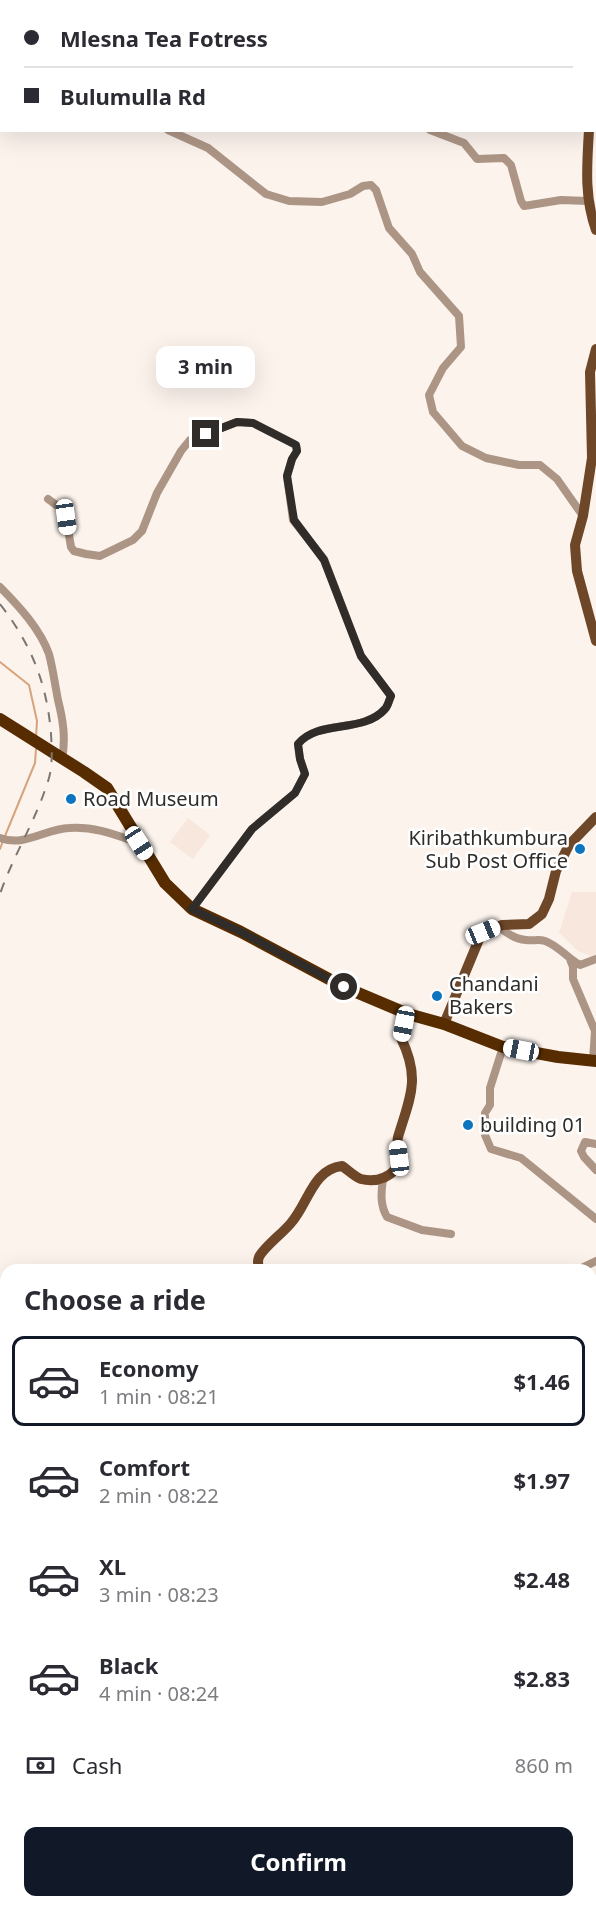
<!DOCTYPE html>
<meta charset="utf-8">
<style>
:root{--surface:#fff;--page:#f2f2f3;--text:#2b2b33;--muted:#7c7c81;--line:#e1e1e2;--accent:#111827}
body{margin:0;font-family:"Noto Sans",sans-serif;background:var(--page);color:var(--text);height:100vh;display:flex;flex-direction:column;font-size:22px;white-space:nowrap}
*{box-sizing:border-box;margin:0}
p{font-size:20px;color:var(--muted)}
.icon{flex:none;width:33px;height:33px;fill:none;stroke:currentColor;stroke-width:2;stroke-linecap:round;stroke-linejoin:round}
.map{position:relative;flex:1;overflow:hidden}
.sheet{position:absolute;left:0px;top:1264px;width:597px;height:644px;display:flex;flex-direction:column;background:var(--surface);border-radius:18px 18px 0 0;box-shadow:0 6px 24px #0002}
.sheet>*{flex:none}
.hud{position:absolute;left:0px;top:0px;width:597px;height:132px;box-shadow:0 6px 24px #0002;display:grid;align-content:center;height:132px;padding:0 24px;background:var(--surface)}
.end{position:absolute;width:27px;height:27px;margin:-14px;border:8px solid #2f2c29;background:#fff;box-shadow:0 0 0 3px #fff}
.from{border-radius:50%}
.bubble{position:absolute;height:42px;border-radius:12px;background:var(--surface);box-shadow:0 6px 24px #0002;font-size:20px;font-weight:700;line-height:42px;text-align:center}
.car{position:absolute;width:18px;height:36px;margin:-18px -9px;border-radius:8px;box-shadow:0 0 4px 2px #0007;background:linear-gradient(#fff 24%,#345 0 40%,#fff 0 76%,#345 0 86%,#fff 0)}
.hud b{display:flex;align-items:center;gap:21px;height:57px;font-size:22px}
.hud b+b{border-top:2px solid var(--line)}
.hud i{width:15px;height:15px;background:var(--text)}
ul{padding:0;list-style:none}
li{display:flex;align-items:center;gap:18px;height:90px;margin:0 12px 9px;padding:0 12px;border:3px solid transparent;border-radius:12px}
li div{flex:1}
li b{display:block;font-size:22px}
li em{font-style:normal;font-weight:700}
li.active{border-color:var(--accent)}
li>.icon{width:54px;height:54px;stroke-width:1.5}
h2{padding:0 24px;font-size:27px;line-height:72px}
.pay{display:flex;align-items:center;gap:15px;height:66px;padding:0 24px;font-size:22px}
.pay p{margin-inline-start:auto}
.primary-button{display:flex;gap:12px;margin-top:auto;padding:12px 24px}
.primary-button a{flex:1;height:69px;border-radius:12px;background:var(--accent);color:#fff;font-size:24px;font-weight:700;line-height:69px;text-align:center}
.map>svg:first-child{display:block}
.built{fill:#f7e7dc}
.lines{fill:none;stroke-linecap:round;stroke-linejoin:round}
.stream{stroke:#d7a37c;stroke-width:2}
.minor{stroke:#ac9585;stroke-width:8}
.major{stroke:#6e4729;stroke-width:10}
.highway{stroke:#572c01;stroke-width:12}
.rail{stroke:#7b7672;stroke-width:2;stroke-dasharray:10 10;stroke-linecap:butt}
.route{stroke:#2f2c29;stroke-width:8}
.poi-dot{fill:#0d74bf;stroke:#fff;stroke-width:2}
.labels{text-anchor:middle;stroke-width:5;stroke-linejoin:round;paint-order:stroke}
.poi-label{font-size:20px;fill:#2f2c29;stroke:#fff;text-anchor:start}
</style>
<div class="map">
<svg width="596" height="1907" viewBox="0 0 596 1907">
<rect width="100%" height="100%" fill="#fcf3ed"/>
<path class="built" d="M188 818 210 835 193 859 170 842Z
M572 892H596V958L578 951 559 933Z"/>
<g class="lines">
<path class="stream" d="M0 662 29 685 37 721 36 737
M5 836 35 763 36 749
M0 849 3 841
M0 1335 6 1344
M0 1419 6 1396"/>
<path class="minor" d="M6 0 7 2
M474 0 475 2
M508 2 511 0
M168 130 208 148 266 194 289 201 322 202 350 194 363 186 371 185 376 190 389 228 412 254 420 272 459 316 461 347 443 368 429 395 433 412 462 446 486 458 519 465H540L557 479 583 516
M430 130 464 143 477 159 504 158 511 165 521 201 524 206 561 200 588 201
M48 499 59 507 66 517 71 547 74 551 86 554 100 556 133 540 142 531 157 493 181 451 190 440 237 422 253 423 296 445 297 451 292 459 287 476 293 520 324 559 361 656 391 696C389 700 388 706 385 709 363 734 318 719 298 744L300 759 305 774 295 793 252 829 192 909
M0 587C19 606 40 629 49 654 53 669 55 685 58 700 63 720 66 738 62 759
M0 838C25 847 45 829 69 828 94 826 116 835 139 843
M498 926C506 933 515 939 526 940 533 941 539 939 545 941 559 946 567 958 580 965L596 959
M570 959 573 967V979L595 1031 593 1060
M503 1047 490 1088V1105L485 1113V1135L491 1149 521 1158 596 1219
M596 1144 585 1142 581 1151 584 1157 596 1170
M383 1179C381 1193 380 1205 387 1217L422 1230 451 1234
M577 1270 596 1261
M591 1330 596 1334
M591 1410 596 1409
M591 1425H596
M0 1622 6 1624
M591 1895 596 1892
M583 1907 585 1902"/>
<path class="major" d="M596 38V34
M589 130C587 165 584 197 596 230
M596 349 590 372 592 458 583 516 575 545 577 571 596 641
M444 1024 482 932 502 925 529 924 542 914 549 899 556 871 569 845 596 817
M260 1270C258 1266 257 1262 259 1257 264 1247 283 1233 291 1223 308 1204 313 1169 342 1166 348 1170 355 1177 361 1179 376 1183 396 1177 399 1160 400 1152 396 1144 398 1137 410 1097 421 1079 401 1038L408 1014
M164 1902 165 1907"/>
<path class="highway" d="M0 719 84 772 107 788 165 883 192 909 241 932 344 987 408 1014 444 1024 503 1047 558 1057 596 1061"/>
<path class="rail" d="M0 604C31 644 47 683 51 734 52 750 53 769 47 784 35 822 13 856 0 894"/>
</g>
<g class="lines">
<path class="route" d="M206 434 237 422 253 423 296 445 297 451 292 459 287 476 294 520 324 560 361 656 391 696C389 700 388 706 385 709 363 734 318 719 298 744L300 759 305 774 295 793 252 829 192 909 241 932 344 987"/>
</g>
<g class="poi-dot">
<circle cx="71" cy="799" r="6"/>
<circle cx="580" cy="849" r="6"/>
<circle cx="437" cy="996" r="6"/>
<circle cx="468" cy="1125" r="6"/>
</g>
<g class="labels">
<g class="poi-label">
<text x="83" y="806">Road Museum</text>
<text x="568" y="845" text-anchor="end">Kiribathkumbura<tspan x="568" dy="23">Sub Post Office</tspan></text>
<text x="449" y="991">Chandani<tspan x="449" dy="23">Bakers</tspan></text>
<text x="480" y="1132">building 01</text>
</g>
</g>
</svg>
<i class="end from" style="left:344px;top:987px"></i>
<i class="end" style="left:206px;top:434px"></i>
<div class="bubble" style="left:156px;top:346px;width:99px">3 min</div>
<i class="car" style="left:66px;top:517px;rotate:172deg"></i>
<i class="car" style="left:139px;top:843px;rotate:147deg"></i>
<i class="car" style="left:483px;top:932px;rotate:68deg"></i>
<i class="car" style="left:404px;top:1024px;rotate:191deg"></i>
<i class="car" style="left:521px;top:1050px;rotate:281deg"></i>
<i class="car" style="left:399px;top:1158px;rotate:353deg"></i>
<div class="hud">
<b><i class="from"></i>Mlesna Tea Fotress</b>
<b><i></i>Bulumulla Rd</b>
</div>
<section class="sheet">
<h2>Choose a ride</h2>
<ul>
<li class="active"><svg class="icon" aria-label="car" viewBox="0 0 24 24"><path d="M5 17H2v-5l4-1 3-4h7l3 4 3 1v5h-3M9 17h6M6 11h13"/><circle cx="7" cy="17" r="2"/><circle cx="17" cy="17" r="2"/></svg><div><b>Economy</b><p>1 min · 08:21</p></div><em>$1.46</em></li>
<li><svg class="icon" aria-label="car" viewBox="0 0 24 24"><path d="M5 17H2v-5l4-1 3-4h7l3 4 3 1v5h-3M9 17h6M6 11h13"/><circle cx="7" cy="17" r="2"/><circle cx="17" cy="17" r="2"/></svg><div><b>Comfort</b><p>2 min · 08:22</p></div><em>$1.97</em></li>
<li><svg class="icon" aria-label="car" viewBox="0 0 24 24"><path d="M5 17H2v-5l4-1 3-4h7l3 4 3 1v5h-3M9 17h6M6 11h13"/><circle cx="7" cy="17" r="2"/><circle cx="17" cy="17" r="2"/></svg><div><b>XL</b><p>3 min · 08:23</p></div><em>$2.48</em></li>
<li><svg class="icon" aria-label="car" viewBox="0 0 24 24"><path d="M5 17H2v-5l4-1 3-4h7l3 4 3 1v5h-3M9 17h6M6 11h13"/><circle cx="7" cy="17" r="2"/><circle cx="17" cy="17" r="2"/></svg><div><b>Black</b><p>4 min · 08:24</p></div><em>$2.83</em></li>
</ul>
<div class="pay"><svg class="icon" aria-label="cash" viewBox="0 0 24 24"><path d="M3 7h18v10H3z"/><circle cx="12" cy="12" r="2"/></svg>Cash<p>860 m</p></div>
<div class="primary-button"><a>Confirm</a></div>
</section>
</div>
